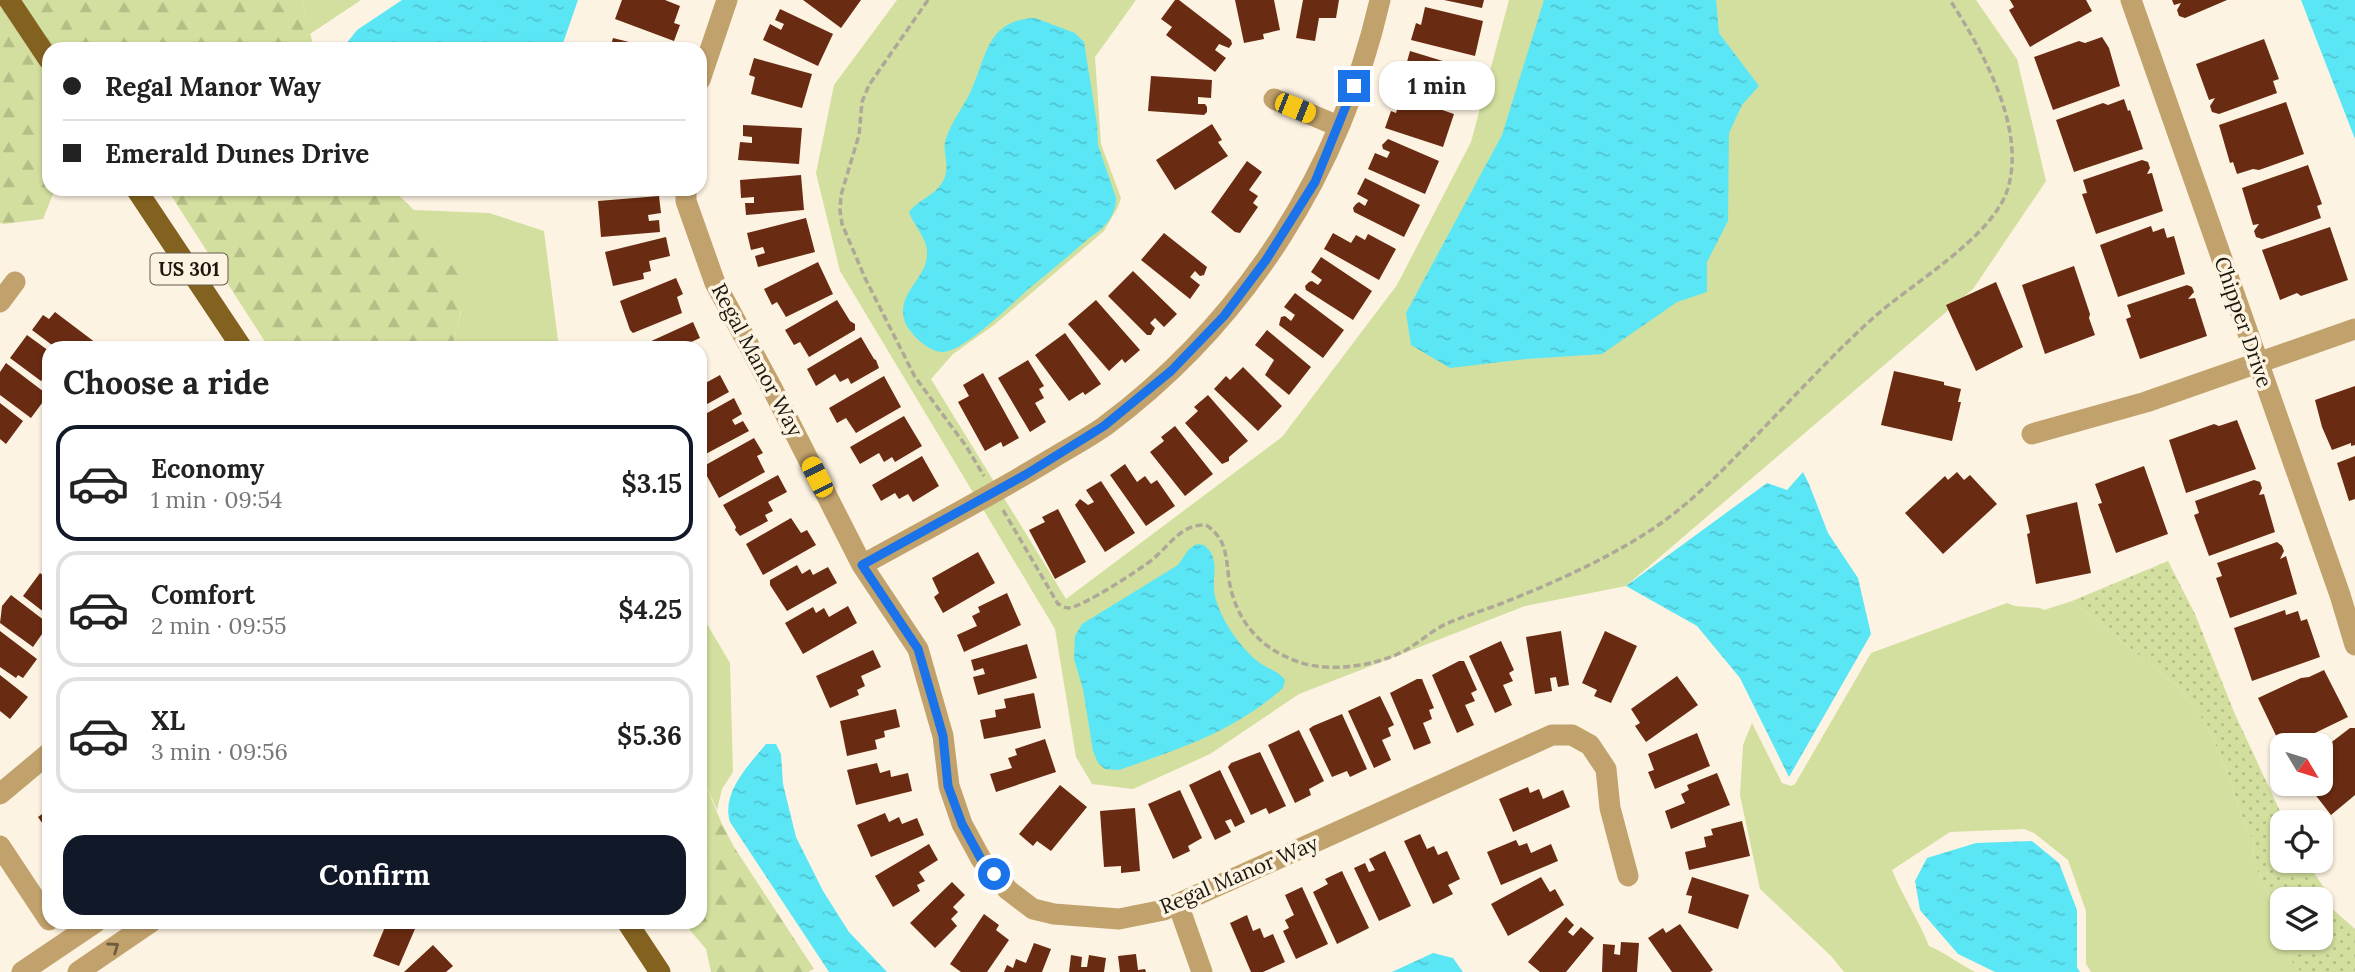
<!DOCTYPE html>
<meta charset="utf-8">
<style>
:root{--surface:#fff;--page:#f2f2f2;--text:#222;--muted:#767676;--line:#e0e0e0;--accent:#111827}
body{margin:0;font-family:Lora,serif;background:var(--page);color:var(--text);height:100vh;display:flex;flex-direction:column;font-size:26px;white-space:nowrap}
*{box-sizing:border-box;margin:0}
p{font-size:23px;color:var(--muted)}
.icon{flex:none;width:38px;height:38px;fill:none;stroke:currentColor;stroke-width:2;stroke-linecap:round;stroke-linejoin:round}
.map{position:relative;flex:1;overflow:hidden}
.details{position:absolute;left:42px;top:341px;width:665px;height:588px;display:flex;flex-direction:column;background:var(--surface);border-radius:21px;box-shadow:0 2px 5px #0004}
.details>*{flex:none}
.guide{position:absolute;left:42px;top:42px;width:665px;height:154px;border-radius:21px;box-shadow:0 2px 5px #0004;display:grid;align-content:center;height:154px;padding:0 21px;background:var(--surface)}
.needle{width:46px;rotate:128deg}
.buttons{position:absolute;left:2270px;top:733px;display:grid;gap:14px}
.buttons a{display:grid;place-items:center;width:63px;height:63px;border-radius:14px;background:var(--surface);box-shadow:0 2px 5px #0004;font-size:35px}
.end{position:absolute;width:32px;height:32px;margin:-16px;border:9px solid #1a73e8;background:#fff;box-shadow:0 0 0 4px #fff}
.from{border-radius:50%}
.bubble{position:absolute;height:49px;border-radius:21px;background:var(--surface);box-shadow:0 2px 5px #0004;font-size:23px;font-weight:800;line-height:49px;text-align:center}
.car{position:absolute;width:21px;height:42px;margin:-21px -10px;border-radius:9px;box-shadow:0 0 5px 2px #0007;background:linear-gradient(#f5c518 24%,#345 0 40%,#f5c518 0 76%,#345 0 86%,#f5c518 0)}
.guide b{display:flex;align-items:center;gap:24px;height:66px;font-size:26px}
.guide b+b{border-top:2px solid var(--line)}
.guide i{width:18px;height:18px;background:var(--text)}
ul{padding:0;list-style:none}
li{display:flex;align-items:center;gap:21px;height:116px;margin:0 14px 10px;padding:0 7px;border:4px solid var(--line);border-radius:21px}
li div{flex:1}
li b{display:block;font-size:26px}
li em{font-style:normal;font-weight:800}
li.active{border-color:var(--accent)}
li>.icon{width:63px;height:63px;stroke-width:1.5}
h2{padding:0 21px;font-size:32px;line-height:84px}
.cta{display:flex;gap:14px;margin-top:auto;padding:14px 21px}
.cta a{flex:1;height:80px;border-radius:21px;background:var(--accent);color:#fff;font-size:28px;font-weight:800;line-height:80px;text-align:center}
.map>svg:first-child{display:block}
.grass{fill:#d2df9e}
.forest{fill:url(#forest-firs)}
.park{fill:url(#park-dots)}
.water{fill:url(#water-ripples)}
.building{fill:#692b11}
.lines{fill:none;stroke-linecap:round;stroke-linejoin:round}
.path{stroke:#afa798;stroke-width:3.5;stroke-dasharray:7 3.5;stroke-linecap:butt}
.minor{stroke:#c2a26c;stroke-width:21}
.major{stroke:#836220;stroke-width:21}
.oneway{stroke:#705d3c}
.route{stroke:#1a73e8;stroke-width:9}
.labels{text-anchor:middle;stroke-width:7;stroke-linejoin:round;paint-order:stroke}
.shield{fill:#fdf3e2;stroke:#605a4d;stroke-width:2}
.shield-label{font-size:19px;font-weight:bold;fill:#1d180d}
.street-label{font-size:21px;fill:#1d180d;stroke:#fdf3e2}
</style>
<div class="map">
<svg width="2355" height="972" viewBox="0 0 2355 972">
<defs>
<pattern id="forest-firs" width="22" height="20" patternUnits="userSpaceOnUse" patternTransform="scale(1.75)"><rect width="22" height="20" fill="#d2df9e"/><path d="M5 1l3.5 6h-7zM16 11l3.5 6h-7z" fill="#b4bf87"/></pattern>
<pattern id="park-dots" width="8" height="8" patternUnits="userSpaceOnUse" patternTransform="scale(1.75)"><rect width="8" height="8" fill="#d2df9e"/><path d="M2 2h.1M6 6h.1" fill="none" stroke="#b4bf87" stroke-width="1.8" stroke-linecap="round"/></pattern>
<pattern id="water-ripples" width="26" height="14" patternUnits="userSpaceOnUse" patternTransform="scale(1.75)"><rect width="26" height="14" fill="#5be6f5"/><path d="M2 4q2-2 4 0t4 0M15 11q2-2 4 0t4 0" fill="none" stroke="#4fc5d1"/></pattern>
</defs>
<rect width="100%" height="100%" fill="#fdf3e2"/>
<path class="grass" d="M302 0H361L310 34Z
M897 0H1136L1095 57 1101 144 1121 198 1118 207 1104 231 994 325 953 354 931 379 1066 599 1282 437 1397 285 1471 142 1509 0H1976L2017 59 2046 181 1973 289 1626 586 1525 606 1299 694 1210 754 1133 789 1092 784 1076 757 1055 629 840 271 816 173 834 85Z
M414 210 489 213 544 231 559 348H452L461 312Z
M2072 601 2181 689 2208 727 2227 772 2240 812 2253 841 2254 863 2274 905 2282 930V938H2285L2292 962 2301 972H2091L2086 964V911L2068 860 2034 833 2024 829 1950 832 1892 870C1903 897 1918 919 1929 946 1946 953 1959 964 1975 972H1844L1831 956 1760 889 1740 795 1743 745 1752 723 1782 783 1791 786 1795 784 1871 653 2007 603 2015 606 2040 608 2044 610Z
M700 612 730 663 733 772 722 789 717 810 700 772Z"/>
<path class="forest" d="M21 0H302L314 49H54Z
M0 5 49 78V189H55L43 219 4 224 0 223Z
M167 189H392C409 205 458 251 462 272 466 297 458 325 452 348H269Z
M700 772 722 824 734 847 814 969 808 972H711L706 949 683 922H700Z"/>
<path class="park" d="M2168 561 2195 614 2234 712 2285 822H2282V861H2306L2331 898 2327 904 2355 929V972H2301L2292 962 2285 938H2320V900H2282V930L2274 905 2254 863 2253 841 2240 812 2227 772 2208 727 2181 689 2072 601Z"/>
<path class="water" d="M402 0H578L561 49H342L357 30Z
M1544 0H1716L1719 33 1759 86 1742 105 1729 133 1728 221 1707 262V292L1677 302 1602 354 1527 359 1450 368 1411 345 1406 313 1502 135Z
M2301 0H2355V139Z
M1035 18 1075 33 1084 42 1097 124 1098 145 1116 198C1116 216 1104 229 1089 238 1071 254 1052 270 1032 286 1014 301 966 351 943 352 928 352 908 333 904 319 897 291 930 277 927 250 926 237 913 224 909 212 919 199 937 195 944 179 950 166 943 154 945 142 950 124 962 109 970 93 987 57 986 20 1035 18Z
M1803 472 1809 484 1828 533 1858 578 1871 634 1789 777 1740 678 1697 626 1626 586 1767 483 1787 490Z
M1197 544 1204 545C1223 560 1209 580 1216 600 1223 623 1243 652 1263 665 1271 670 1279 672 1285 680L1283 688C1234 732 1179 749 1119 770L1105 769 1098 763 1093 751 1083 689 1074 659 1075 636 1082 624 1178 565 1189 549Z
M766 744H776L781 754 783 784 796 837 823 891 849 932 887 972H829L730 822C721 793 748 766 766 744Z
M2032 841 2059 863 2077 910V967L2080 972H1995L1958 954 1920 910 1915 881 1927 858 1976 843Z
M1433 953 1453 958 1463 972H1392Z"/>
<path class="building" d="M622 0H665L680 6 674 23 680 25 674 41 615 19Z
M803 0H861L841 28Z
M1175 0H1179L1231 40 1232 44 1229 48 1219 44 1215 50 1226 58 1215 72 1166 35 1172 27 1161 19Z
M1235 0H1274L1280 30 1263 34 1264 39 1244 43Z
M1303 0H1339L1336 18H1319L1315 41 1296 38Z
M1444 0H1484L1482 8Z
M2010 0H2086L2092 11 2030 47 2009 10 2014 7Z
M2172 0H2227L2185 18 2179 16 2177 10 2181 3 2174 5Z
M1425 7 1483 21 1475 56 1411 40 1416 23 1421 25Z
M780 9 833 34 818 66 763 40 770 24 781 30 784 24 775 20Z
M2102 37 2109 48 2120 86 2053 110 2034 57 2079 41 2085 43Z
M613 38 653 48V49H610Z
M2264 39 2279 79 2273 81 2277 93 2219 114 2212 112 2210 106 2215 98 2209 100 2196 64Z
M1410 51 1469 69 1459 103 1406 87 1405 78 1409 77 1415 79 1417 73 1405 69Z
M754 58 812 74 802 108 751 94 755 77 749 75Z
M1151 76 1212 80 1211 98 1198 97V104H1205L1207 107V112L1204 115 1148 111Z
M1401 96 1454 114 1443 147 1385 128 1391 111 1396 113Z
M2124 99 2128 111 2130 110 2143 149 2074 172 2056 120 2103 103 2108 105Z
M2286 102 2304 154 2259 170 2253 169 2237 174 2233 162 2230 163 2219 125Z
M1212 124 1222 140 1218 142 1228 156 1175 190 1156 160Z
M743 125 802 128 799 164 738 160 740 142 752 143V137L743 136Z
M1388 139 1439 161 1425 194 1368 169 1375 153 1387 158 1390 152 1383 149 1382 145Z
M2142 160 2148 162 2150 168 2147 174 2152 173 2163 211 2096 234 2082 194 2087 193 2083 180Z
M1247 161 1262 172 1249 190 1258 196 1253 203 1258 207 1240 233 1235 232 1211 212Z
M2308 165 2322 204 2317 206 2321 218 2262 239 2256 237 2254 231 2259 224 2253 225 2242 188Z
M801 175 804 210 746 215 745 203H754V197L741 198 740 180Z
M1365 178 1420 205 1404 237 1354 212 1353 208 1356 204 1359 202 1365 206 1368 200 1357 194Z
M659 196 661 213 648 215 649 221 659 220 660 232 601 237 598 201Z
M806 218 815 252 758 267 755 256 765 253 763 247 751 250 747 233Z
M2151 226 2153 232 2164 228 2167 238 2174 236 2185 274 2118 297 2100 245Z
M2330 227 2348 280 2301 296 2297 293 2280 300 2262 250Z
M1164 233 1207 267 1204 275 1200 276 1195 271 1190 277 1200 285 1190 299 1141 260Z
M1333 233 1351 243 1356 235 1365 240 1368 234 1396 249 1379 280 1324 249Z
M666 237 670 256 649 261 651 271 643 273 644 279 613 286 605 252Z
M1321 257 1372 291 1353 320 1306 290 1305 286 1309 282 1312 281 1318 285 1322 280 1311 272Z
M818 262 833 294 786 317 777 302 772 305 764 289Z
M2074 266 2090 314 2089 318 2095 335 2045 354 2022 285Z
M1133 271 1177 314 1164 327 1155 318 1150 323 1155 328 1151 335H1147L1108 296Z
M676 278 683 294 677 297 682 313 633 333 630 330 620 301Z
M1996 282 2023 347 1976 371 1946 305Z
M2187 285 2192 287 2194 292 2188 299 2195 298 2207 336 2140 359 2126 319 2131 317 2127 305Z
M1295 293 1344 330 1323 358 1279 325 1281 317 1285 316 1291 321 1295 315 1284 307Z
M837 300 850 321 855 324V330L809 357 800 342 794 345 785 330Z
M1096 300 1140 350 1125 363 1122 359 1109 371 1068 324Z
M55 312 96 343 91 348H56L32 330 43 315 49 319Z
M693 322 700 338 689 343 692 348H636Z
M1267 330 1311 367 1289 395 1265 375 1274 360 1255 345Z
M1065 333 1101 384 1085 395 1083 392 1069 401 1035 355Z
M27 335 49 351 48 374 41 381 10 358Z
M861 337 874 359 876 360 879 368 851 384 848 378 840 382 835 374 816 386 807 369Z
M1028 360 1044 386 1039 389 1044 398 1035 403 1046 422 1030 432 998 378Z
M6 363 48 395 31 418 0 395V372Z
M1243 367 1282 406 1258 431 1214 389 1226 376 1230 380Z
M1894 371 1944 382V385L1961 389 1958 402H1961L1952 441 1881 425Z
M983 373 1019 438 1003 447 1001 442 985 451 958 402 969 396 963 385Z
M720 375 729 392 700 408V386Z
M884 376 901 407 856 433 846 418 837 423 829 408Z
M2355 386V445L2351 446V443L2332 450 2322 427 2315 400Z
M1208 395 1248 441 1229 457V461L1222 464 1185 423 1198 411 1194 407Z
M734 398 742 414 732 420 735 425 743 421 749 431 700 457V417Z
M0 403 23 421 6 444 0 439Z
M904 416 922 446 895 462 892 457 884 462 879 453 860 464 850 447Z
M2237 420 2256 469 2186 493 2169 440 2214 424 2219 426Z
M1175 426 1213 474 1185 496 1150 452 1164 441 1161 437Z
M754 438 763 453 757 456 765 472 719 498 702 467Z
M922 456 939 486 913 502 908 494 899 499 895 493 881 501 872 485Z
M2355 456V499L2349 501 2337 463Z
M1125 464 1137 482 1145 476 1151 484 1157 480 1175 506 1146 526 1110 475Z
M2144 466 2168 534 2116 553 2098 504 2102 503 2095 484Z
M1957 472 1964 480 1970 475 1997 504 1943 554 1905 513 1945 476 1948 480Z
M778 475 787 492 768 502 773 511 765 515 768 521 740 536 735 530 736 527 723 505Z
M2254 480 2260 482 2262 488 2259 495 2264 494 2275 532 2209 556 2194 515 2199 513 2195 501Z
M1101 481 1135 533 1105 552 1075 505 1080 499 1088 505 1094 502 1086 490Z
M2077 502 2091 573 2036 584 2027 534 2030 533 2026 515Z
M1058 509 1086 562 1055 579 1029 530 1045 522 1042 517Z
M791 518 801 533 807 530 816 545 763 575 746 544Z
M2277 542 2282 546 2284 551 2280 559 2286 556 2297 594 2230 618 2216 578 2222 576 2217 563Z
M978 552 995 583 943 613 934 597 939 593 932 578Z
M797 565 802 574 810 569 813 575 828 567 837 583 787 611 770 585V580Z
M40 573 49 580V616L23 596Z
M1007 593 1021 625 964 652 957 635 977 626 972 616 980 612 978 607Z
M11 595 49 624 33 647 0 623 2 606Z
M848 606 857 623 803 654 785 623 813 607 816 613 824 608 829 617Z
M2285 610 2286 615 2298 611 2301 621 2307 619 2320 657 2252 681 2234 628Z
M0 631 37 659 23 678 18 675 16 678 0 667Z
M1561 631 1569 685 1558 687 1556 677 1550 678 1552 691 1535 694 1526 637Z
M1605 631 1637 646 1611 703 1594 696 1597 690 1582 683Z
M1501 641 1514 670 1509 673 1513 681 1503 685 1512 705 1495 713 1469 656Z
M1027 644 1037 678 978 695 973 677 985 674 983 668 974 671 971 660Z
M873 650 881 667 861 676 865 686 857 690 859 695 830 708 816 676Z
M1459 661H1464L1477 690 1471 693 1475 701 1465 705 1474 725 1457 733 1432 675Z
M2324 670 2348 717 2288 746H2281L2258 698 2301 678 2309 677Z
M0 675 28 697 10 719 0 711Z
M1677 676 1698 705 1646 742 1635 726 1640 723 1631 709Z
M1417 679H1422L1434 708 1429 710 1432 719 1423 723 1431 743 1414 750 1390 693Z
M1034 693 1041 728 984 739 980 720 996 717 995 710 1006 708 1004 699Z
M1380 696 1394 725 1388 728 1391 736 1382 740 1391 760 1374 768 1348 711Z
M896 709 900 727 884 731 885 737 875 740 877 749 847 756 840 721Z
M1342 714 1367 769 1350 777 1347 771 1332 777 1309 729 1313 726Z
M2350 728H2355V795L2331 815 2307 784H2320V751Z
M1299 730 1324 781 1309 789 1311 795 1295 803 1268 745Z
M1697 733 1710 766 1655 789 1648 772 1654 770 1648 754Z
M1045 739 1056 772 996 792 990 774 1012 768 1008 758 1017 755 1015 749Z
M1260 752 1286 806 1269 814 1266 808 1251 815 1228 767 1231 763Z
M877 763 880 773 890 770 891 777 908 773 912 791 856 805 847 770Z
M1220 770 1245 822 1235 827 1231 819 1225 821 1231 832 1215 840 1189 785Z
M1717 773 1730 805 1671 829 1665 811 1685 803 1681 794 1689 790 1687 785Z
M1060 785 1087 807 1051 851 1037 841 1033 846 1019 834Z
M1528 787 1530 793 1539 789 1543 799 1563 790 1570 807 1513 832 1499 799Z
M1180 790 1202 838 1188 846 1190 851 1173 859 1148 804Z
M1135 808 1140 871 1121 873V866L1104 867 1100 811Z
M49 809V833L38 817Z
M885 813 889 822 899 817 902 824 917 818 924 835 871 857 857 825Z
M1742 821 1750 856 1689 870 1685 852 1706 847 1704 837 1713 835 1711 829Z
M1420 834 1427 849 1434 846 1438 855 1447 851 1460 879 1448 885 1453 894 1433 904 1404 841Z
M1516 840 1519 846 1527 843 1531 853 1551 844 1558 861 1501 885 1487 852Z
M929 844 938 860 919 872 925 881 917 885 920 891 893 907 875 876Z
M1385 851 1411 906 1379 921 1354 868 1365 863 1369 872 1375 870 1369 859Z
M1342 871 1369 928 1337 944 1313 892 1328 884 1325 879Z
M1541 877 1550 892 1555 889 1564 905 1508 936 1491 904Z
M1692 877 1749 895 1738 929 1688 913 1692 896 1686 895Z
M952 882 965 895 953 907 958 912 951 919 957 926 935 948 910 923Z
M1302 887 1328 944 1296 959 1283 931 1289 928 1285 920 1294 915 1285 895Z
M984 914 999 925 996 930 1009 940 987 972H961L950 964Z
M1247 915 1253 931 1260 928 1264 938 1273 934 1285 962 1263 972H1251L1230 923Z
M1566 917 1574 925 1568 932 1573 936 1581 927 1594 938 1566 972H1540L1528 962Z
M387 922H418L399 966 373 956Z
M1680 924 1713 970 1710 972H1672L1648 938 1663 928 1666 933Z
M1621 942 1639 943 1637 972H1602L1603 944 1615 945 1614 954 1620 955Z
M1034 943 1051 949 1042 972H1004L1007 965 1013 968 1016 959 1026 963Z
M433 945 453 966 446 972H404Z
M1136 954 1138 970 1145 969 1146 972H1120L1118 956Z
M1071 955 1082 957 1081 967H1087L1089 955 1106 958 1104 972H1069Z"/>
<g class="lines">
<path class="path" d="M928 0 869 85 862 102 859 135 841 195 840 210 842 224 865 278 915 377 966 446 984 476
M1003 510 1058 604C1061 605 1064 608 1068 608 1081 608 1141 569 1153 559 1170 545 1181 524 1206 525 1227 539 1226 557 1229 580 1236 621 1260 649 1299 662 1330 673 1375 666 1404 651 1419 643 1431 631 1446 624 1464 616 1482 611 1500 604 1551 584 1601 562 1648 532 1687 507 1719 474 1752 440 1792 399 1830 357 1872 319 1909 285 1994 237 2008 188 2026 127 1982 50 1950 0"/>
<path class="minor" d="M2131 0 2340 595 2355 645
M700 80 727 0
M1274 99 1338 126
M686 189V201L715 283 772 388 862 565 918 649 943 736 949 786 962 824 981 859 1008 890 1033 909 1054 914 1119 919 1164 910 1552 735H1572L1590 745 1606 769 1610 808 1628 876
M0 302 15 282
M2032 434 2146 402 2355 329
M862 565C925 530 989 497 1051 459 1069 448 1088 438 1105 426 1246 321 1341 170 1380 0
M0 794 49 753
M0 846 49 920
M1178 904 1202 972
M22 972 96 922
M78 972 151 922"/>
<path class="major" d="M9 0 49 60
M136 189 242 348
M627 922 660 972"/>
</g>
<defs><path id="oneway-chevron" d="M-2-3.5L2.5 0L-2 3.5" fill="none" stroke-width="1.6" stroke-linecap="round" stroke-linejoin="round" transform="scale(1.75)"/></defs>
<use class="oneway" href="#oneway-chevron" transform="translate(114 947) rotate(-35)"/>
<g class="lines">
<path class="route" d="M994 874 981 859 962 824 948 786 943 736 918 649 862 565 1025 475 1104 426 1171 371 1224 316 1266 260 1315 182 1354 86"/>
</g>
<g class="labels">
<rect class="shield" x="150.5" y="253.5" width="77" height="31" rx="5"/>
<g class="shield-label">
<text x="189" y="276">US 301</text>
</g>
<g class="street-label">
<text transform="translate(2243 322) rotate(71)" y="7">Chipper Drive</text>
<text transform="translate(757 360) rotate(62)" y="7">Regal Manor Way</text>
<text transform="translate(1239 875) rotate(-23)" y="7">Regal Manor Way</text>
</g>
</g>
</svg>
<div class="buttons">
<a><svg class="needle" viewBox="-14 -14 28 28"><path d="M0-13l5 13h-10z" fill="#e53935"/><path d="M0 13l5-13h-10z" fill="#767676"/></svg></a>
<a><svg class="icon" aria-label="locate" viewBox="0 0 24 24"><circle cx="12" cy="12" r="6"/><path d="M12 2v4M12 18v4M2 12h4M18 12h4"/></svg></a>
<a><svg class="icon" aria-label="layers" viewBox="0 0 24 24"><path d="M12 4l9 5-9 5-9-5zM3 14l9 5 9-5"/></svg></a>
</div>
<i class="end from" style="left:994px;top:874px"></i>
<i class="end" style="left:1354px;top:86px"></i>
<div class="bubble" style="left:1379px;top:61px;width:116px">1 min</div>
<i class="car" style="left:1295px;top:108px;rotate:112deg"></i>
<i class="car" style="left:817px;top:477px;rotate:333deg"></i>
<div class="guide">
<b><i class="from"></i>Regal Manor Way</b>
<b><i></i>Emerald Dunes Drive</b>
</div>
<section class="details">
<h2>Choose a ride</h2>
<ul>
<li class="active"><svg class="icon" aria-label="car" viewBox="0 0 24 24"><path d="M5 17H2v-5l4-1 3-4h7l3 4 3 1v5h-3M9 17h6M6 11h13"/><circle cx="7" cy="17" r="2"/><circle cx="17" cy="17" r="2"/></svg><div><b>Economy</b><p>1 min · 09:54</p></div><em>$3.15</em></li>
<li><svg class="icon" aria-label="car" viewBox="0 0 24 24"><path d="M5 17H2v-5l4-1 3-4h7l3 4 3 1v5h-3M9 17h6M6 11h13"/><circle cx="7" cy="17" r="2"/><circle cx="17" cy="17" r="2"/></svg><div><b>Comfort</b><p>2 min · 09:55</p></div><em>$4.25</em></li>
<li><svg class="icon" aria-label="car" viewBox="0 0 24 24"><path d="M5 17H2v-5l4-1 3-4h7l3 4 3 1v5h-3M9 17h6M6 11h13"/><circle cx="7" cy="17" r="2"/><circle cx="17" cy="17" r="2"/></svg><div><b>XL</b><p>3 min · 09:56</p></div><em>$5.36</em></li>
</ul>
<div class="cta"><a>Confirm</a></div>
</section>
</div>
